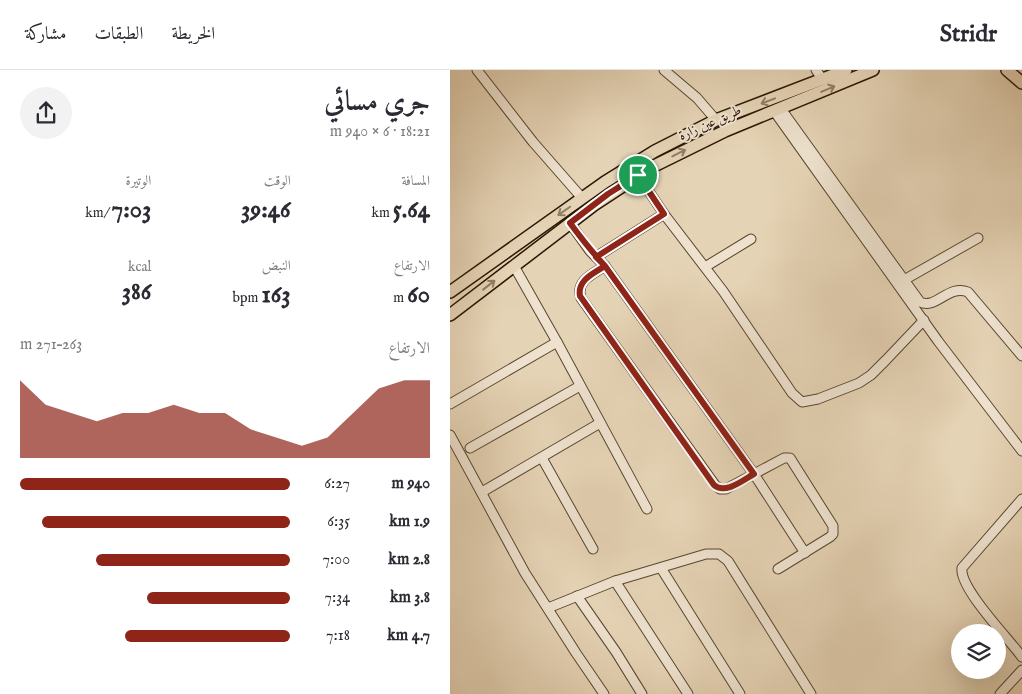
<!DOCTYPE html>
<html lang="ar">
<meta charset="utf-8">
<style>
body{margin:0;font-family:"IM FELL English",Amiri,serif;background:#f2f2f3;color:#2b2b33;direction:rtl;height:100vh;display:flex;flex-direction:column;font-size:19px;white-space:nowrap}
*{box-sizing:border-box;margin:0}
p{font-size:16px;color:#7c7c81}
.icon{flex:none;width:28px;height:28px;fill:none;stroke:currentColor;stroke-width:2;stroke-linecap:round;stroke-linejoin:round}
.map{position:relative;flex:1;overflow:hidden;direction:ltr}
.side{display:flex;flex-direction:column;background:#fff;width:450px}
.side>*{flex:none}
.fabs{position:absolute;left:501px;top:554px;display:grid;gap:10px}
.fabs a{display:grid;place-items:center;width:55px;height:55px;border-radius:50%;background:#fff;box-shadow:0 5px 20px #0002;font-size:25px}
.pin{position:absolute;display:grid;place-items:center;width:42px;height:42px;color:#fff;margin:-21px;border:2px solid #fff;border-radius:50%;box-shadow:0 1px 5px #0007}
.round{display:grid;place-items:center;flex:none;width:52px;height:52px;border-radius:26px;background:#f2f2f3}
.headline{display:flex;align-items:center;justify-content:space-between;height:85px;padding:0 20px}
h1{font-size:28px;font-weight:700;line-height:38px}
.stats{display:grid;grid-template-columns:repeat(3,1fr);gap:8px;height:85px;padding:5px 20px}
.stats div{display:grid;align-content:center}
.stats b{font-size:25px;font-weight:700}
.stats small{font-size:14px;font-weight:400}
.stats p{font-size:14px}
.chart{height:140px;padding:10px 20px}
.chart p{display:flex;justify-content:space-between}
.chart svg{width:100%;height:90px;margin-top:5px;fill:#8f2418;opacity:.7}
ul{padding:0 20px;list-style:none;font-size:16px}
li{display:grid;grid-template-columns:80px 60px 1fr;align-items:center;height:38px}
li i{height:12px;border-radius:6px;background:#8f2418}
header{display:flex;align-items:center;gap:30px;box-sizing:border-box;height:70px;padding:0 25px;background:#fff;border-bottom:1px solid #e1e1e2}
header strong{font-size:24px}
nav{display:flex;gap:28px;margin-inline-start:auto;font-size:18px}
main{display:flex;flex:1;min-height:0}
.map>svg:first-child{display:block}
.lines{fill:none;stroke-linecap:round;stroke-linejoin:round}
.minor-casing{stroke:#594630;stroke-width:11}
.major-casing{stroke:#2a1703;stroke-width:14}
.minor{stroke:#eee2cf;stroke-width:9}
.major{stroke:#e5d3b5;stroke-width:11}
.oneway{stroke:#917e65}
.route-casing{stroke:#fff;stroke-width:10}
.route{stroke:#8f2418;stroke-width:6}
.labels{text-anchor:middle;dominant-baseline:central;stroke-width:4;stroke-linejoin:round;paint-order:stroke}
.street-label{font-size:14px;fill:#2a1703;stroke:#eee2cf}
</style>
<header>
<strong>Stridr</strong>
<nav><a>الخريطة</a><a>الطبقات</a><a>مشاركة</a></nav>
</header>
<main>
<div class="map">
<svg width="572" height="624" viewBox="0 0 572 624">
<rect width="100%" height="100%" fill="#e5d3b5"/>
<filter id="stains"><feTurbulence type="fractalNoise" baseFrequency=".004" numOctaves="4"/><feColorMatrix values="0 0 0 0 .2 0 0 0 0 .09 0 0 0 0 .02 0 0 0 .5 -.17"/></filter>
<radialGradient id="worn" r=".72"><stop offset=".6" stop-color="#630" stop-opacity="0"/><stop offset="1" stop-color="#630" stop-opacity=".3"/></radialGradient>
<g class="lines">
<g class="minor-casing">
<g id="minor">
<polyline points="27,0 83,72 132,128"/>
<polyline points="214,0 247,28 266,50"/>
<polyline points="366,0 373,10"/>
<path d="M 331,39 L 470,232 C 486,240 498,214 518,222 L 572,286"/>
<polyline points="324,41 488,271 572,381"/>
<polyline points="188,105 214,144 273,221 342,323 352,332 368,329 409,313 421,305 436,290 474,250"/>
<polyline points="120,153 140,181 155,196 304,404 355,483"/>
<polyline points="146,187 214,144"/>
<polyline points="64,196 107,272 197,439"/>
<path d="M 155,196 C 143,204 125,211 131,228 L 265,415 L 270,419 L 276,419 L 334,388 L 340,388 L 383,456 L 383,464 L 380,467 L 328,499"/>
<polyline points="255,197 301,169"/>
<polyline points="454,210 528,168"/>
<polyline points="0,334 107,272"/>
<polyline points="0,365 75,503 126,583 154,624"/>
<polyline points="20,378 130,316"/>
<polyline points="92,388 143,479"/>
<polyline points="32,422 150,353"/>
<path d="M 572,429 L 512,498 C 509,518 559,569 572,587"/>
<polyline points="211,498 290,624"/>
<polyline points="165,511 238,624"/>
<polyline points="127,526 166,582 192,624"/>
<polyline points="98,538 165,511 256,484 269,484 278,491 361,624"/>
<polyline points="550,624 572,600"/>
</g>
</g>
<g class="major-casing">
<g id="major">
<polyline points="557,0 572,13"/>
<polyline points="0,222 155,112 205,81 266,50 396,0"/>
<polyline points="0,245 144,135 202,97 275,61 423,0"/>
</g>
</g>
<use href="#minor" class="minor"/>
<use href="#major" class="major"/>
</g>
<defs><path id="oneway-shaft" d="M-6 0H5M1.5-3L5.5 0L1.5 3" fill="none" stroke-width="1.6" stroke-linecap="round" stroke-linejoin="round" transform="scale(1.25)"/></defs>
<g class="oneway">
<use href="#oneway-shaft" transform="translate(378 19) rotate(-23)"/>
<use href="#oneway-shaft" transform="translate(318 31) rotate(159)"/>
<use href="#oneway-shaft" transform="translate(229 83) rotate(-27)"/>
<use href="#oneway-shaft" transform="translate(114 141) rotate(145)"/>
<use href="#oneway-shaft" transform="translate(39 215) rotate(-38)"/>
</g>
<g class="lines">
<g class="route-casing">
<path id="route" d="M 188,105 L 158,124 L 120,153 C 131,168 142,182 155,196 L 304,404 C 293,410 275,425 264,415 L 130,226 C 127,210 144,203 155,196 L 146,187 L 214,144 L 188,105"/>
</g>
<use href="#route" class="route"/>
</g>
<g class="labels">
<g class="street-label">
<text transform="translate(260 53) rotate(-24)">طريق عين زارة</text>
</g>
</g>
<rect width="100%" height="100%" filter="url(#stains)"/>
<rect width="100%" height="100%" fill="url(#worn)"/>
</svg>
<div class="fabs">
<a><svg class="icon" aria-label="layers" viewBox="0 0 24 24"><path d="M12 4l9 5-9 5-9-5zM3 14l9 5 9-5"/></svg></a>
</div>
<div class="pin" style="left:188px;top:105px;background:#1e9e55"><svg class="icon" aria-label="arrive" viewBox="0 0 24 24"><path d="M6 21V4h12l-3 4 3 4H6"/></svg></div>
</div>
<section class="side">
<div class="headline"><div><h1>جري مسائي</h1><p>18:21 · 6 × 940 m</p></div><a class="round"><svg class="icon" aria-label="share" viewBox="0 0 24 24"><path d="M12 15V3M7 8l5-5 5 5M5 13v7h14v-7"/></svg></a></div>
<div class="stats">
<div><p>المسافة</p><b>5.64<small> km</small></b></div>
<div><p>الوقت</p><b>39:46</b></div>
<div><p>الوتيرة</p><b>7:03<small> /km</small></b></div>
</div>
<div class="stats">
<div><p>الارتفاع</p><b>60<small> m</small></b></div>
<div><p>النبض</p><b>163<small> bpm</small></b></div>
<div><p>kcal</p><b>386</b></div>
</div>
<div class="chart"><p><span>الارتفاع</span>263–271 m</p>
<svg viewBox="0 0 160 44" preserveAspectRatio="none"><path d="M0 44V6L10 18L20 22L30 26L40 22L50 22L60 18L70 22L80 22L90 30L100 34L110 38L120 34L130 22L140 10L150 6L160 6V44z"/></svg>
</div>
<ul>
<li><b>940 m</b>6:27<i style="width:100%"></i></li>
<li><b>1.9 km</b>6:35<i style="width:92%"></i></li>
<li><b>2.8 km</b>7:00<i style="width:72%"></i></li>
<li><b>3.8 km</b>7:34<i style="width:53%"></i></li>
<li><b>4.7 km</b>7:18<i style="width:61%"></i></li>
</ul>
</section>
</main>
